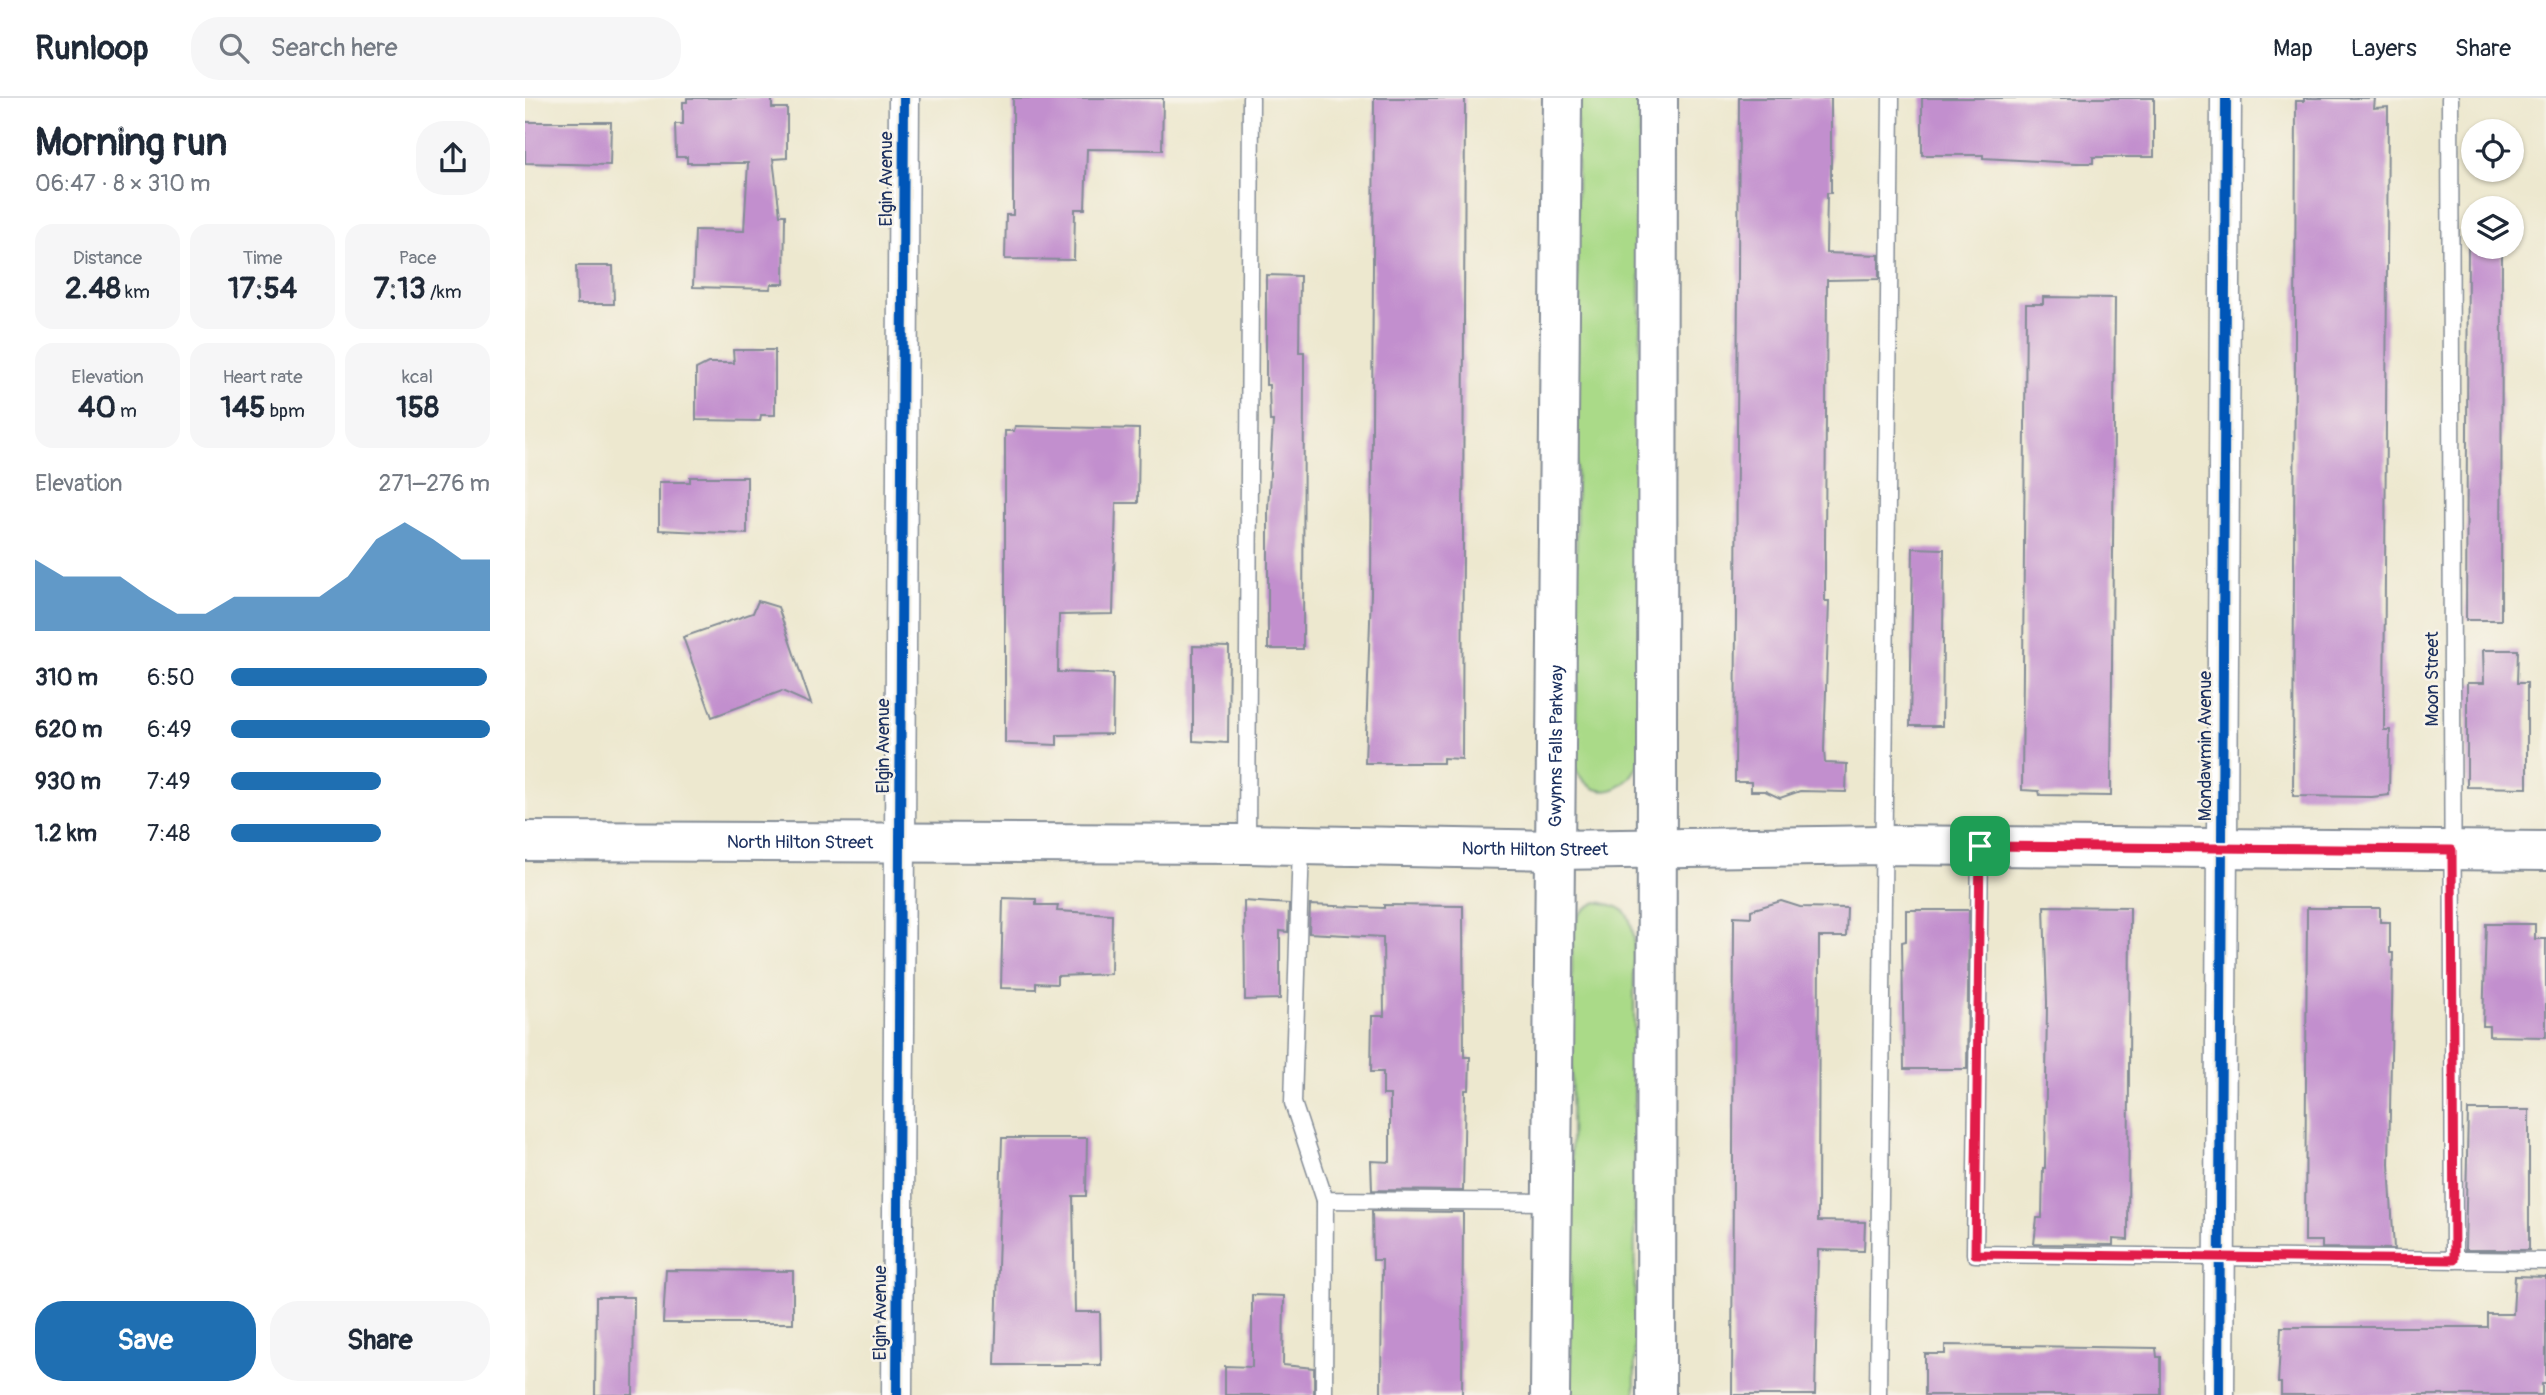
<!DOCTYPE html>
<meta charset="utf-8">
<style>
body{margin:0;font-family:Pangolin,sans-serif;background:#f6f6f7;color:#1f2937;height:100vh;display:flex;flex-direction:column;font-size:26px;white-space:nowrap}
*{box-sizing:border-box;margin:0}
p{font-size:23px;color:#747a83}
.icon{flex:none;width:38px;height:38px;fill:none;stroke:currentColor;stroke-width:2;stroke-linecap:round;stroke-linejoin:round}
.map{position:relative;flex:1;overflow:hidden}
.side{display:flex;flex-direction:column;background:#fff;width:525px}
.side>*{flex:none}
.buttons{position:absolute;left:1936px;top:21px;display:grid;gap:14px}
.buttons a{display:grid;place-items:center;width:63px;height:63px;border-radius:50%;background:#fff;box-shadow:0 2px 5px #0004;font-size:35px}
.pin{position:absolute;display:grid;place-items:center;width:60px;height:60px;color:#fff;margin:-30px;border-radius:14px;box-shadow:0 4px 10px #0006}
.round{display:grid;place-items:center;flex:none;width:74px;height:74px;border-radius:28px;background:#f6f6f7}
.headline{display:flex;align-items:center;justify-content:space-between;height:119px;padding:0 35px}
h1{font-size:38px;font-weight:700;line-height:52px}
.metrics{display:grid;grid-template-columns:repeat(3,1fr);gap:10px;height:119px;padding:7px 35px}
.metrics div{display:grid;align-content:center;border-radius:18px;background:#f6f6f7;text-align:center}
.metrics b{font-size:30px;font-weight:700}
.metrics small{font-size:19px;font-weight:400}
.metrics p{font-size:19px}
.chart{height:196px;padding:14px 35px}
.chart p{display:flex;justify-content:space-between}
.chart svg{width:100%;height:126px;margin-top:7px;fill:#1f6fb2;opacity:.7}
.primary-button{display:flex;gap:14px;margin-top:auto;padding:14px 35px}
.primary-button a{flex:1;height:80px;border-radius:28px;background:#1f6fb2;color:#fff;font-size:28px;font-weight:700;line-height:80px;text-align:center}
.primary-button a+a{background:#f6f6f7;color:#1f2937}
ul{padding:0 35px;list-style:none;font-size:23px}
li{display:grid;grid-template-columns:112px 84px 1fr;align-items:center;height:52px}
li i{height:18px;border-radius:9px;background:#1f6fb2}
header{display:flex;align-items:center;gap:42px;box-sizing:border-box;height:98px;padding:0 35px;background:#fff;border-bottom:2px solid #e0e1e3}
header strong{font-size:33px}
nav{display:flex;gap:38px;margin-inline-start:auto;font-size:24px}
.search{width:490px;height:63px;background:#f6f6f7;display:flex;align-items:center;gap:18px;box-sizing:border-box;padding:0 24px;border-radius:28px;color:#747a83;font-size:26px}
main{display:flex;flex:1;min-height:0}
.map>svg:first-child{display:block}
.green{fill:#aada88;stroke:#628473;stroke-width:2}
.building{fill:#c28fce}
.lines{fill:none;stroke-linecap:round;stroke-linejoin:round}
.lane-casing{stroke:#848c96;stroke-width:19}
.street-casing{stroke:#848c96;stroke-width:33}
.secondary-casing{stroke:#848c96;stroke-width:42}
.primary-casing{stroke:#848c96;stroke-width:42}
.lane{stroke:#fff;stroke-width:16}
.street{stroke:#fff;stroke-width:30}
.secondary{stroke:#fff;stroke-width:38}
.primary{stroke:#fff;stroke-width:38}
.cycleway-casing{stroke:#f7f3e8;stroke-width:15}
.cycleway{stroke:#0057b8;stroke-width:10}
.route-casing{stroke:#fff;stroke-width:14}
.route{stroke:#e11d48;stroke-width:9}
.labels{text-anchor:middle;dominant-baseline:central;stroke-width:5;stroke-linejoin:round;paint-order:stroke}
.street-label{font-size:18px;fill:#1b2f5e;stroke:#f7f3e8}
</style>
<header>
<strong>Runloop</strong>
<div class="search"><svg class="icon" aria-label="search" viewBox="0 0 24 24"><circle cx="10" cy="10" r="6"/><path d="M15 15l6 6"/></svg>Search here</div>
<nav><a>Map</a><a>Layers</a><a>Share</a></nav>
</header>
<main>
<section class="side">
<div class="headline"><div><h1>Morning run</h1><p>06:47 · 8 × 310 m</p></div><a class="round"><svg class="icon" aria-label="share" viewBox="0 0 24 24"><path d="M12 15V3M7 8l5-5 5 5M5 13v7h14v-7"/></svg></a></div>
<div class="metrics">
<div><p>Distance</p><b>2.48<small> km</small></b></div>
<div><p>Time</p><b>17:54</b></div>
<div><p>Pace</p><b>7:13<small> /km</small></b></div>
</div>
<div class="metrics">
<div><p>Elevation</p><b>40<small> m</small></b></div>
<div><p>Heart rate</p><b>145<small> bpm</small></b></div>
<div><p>kcal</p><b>158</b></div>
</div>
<div class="chart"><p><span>Elevation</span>271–276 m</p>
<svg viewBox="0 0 160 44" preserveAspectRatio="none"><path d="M0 44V19L10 25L20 25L30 25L40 32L50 38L60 38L70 32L80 32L90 32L100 32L110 25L120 12L130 6L140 12L150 19L160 19V44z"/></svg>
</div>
<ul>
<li><b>310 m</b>6:50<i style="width:99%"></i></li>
<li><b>620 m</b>6:49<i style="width:100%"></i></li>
<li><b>930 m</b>7:49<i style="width:58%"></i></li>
<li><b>1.2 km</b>7:48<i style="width:58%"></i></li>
</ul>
<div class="primary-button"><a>Save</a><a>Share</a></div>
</section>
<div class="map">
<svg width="2021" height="1297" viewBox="0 0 2021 1297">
<rect width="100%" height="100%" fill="#f7f3e8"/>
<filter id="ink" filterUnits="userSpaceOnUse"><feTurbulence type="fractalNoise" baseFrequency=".0143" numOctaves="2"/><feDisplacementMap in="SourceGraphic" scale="14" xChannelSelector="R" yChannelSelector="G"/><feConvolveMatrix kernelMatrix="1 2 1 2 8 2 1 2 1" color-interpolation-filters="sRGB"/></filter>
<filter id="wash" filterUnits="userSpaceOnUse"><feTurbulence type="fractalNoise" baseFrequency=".00686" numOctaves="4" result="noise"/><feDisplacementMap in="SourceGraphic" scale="28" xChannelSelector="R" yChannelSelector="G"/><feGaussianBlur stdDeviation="1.57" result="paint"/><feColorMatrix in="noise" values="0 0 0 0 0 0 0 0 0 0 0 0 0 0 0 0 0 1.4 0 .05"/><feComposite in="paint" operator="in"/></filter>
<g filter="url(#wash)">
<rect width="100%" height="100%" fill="#ede8cf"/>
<g class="green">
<path d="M 1052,0 L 1115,0 L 1116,659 C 1105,693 1071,708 1051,672 Z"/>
<path d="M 1072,804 C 1099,808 1105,812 1109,840 L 1110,1297 L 1045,1297 L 1047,838 C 1051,819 1054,812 1072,804 Z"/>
</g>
<g id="blocks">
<g class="building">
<polygon points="162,0 247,0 247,10 262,10 262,60 248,61 255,117 260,117 259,186 246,186 245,191 168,189 170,132 219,133 223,65 162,65 162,59 151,59 150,26 158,26 158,4 162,4"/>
<polygon points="488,0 638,0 637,52 562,51 560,111 550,111 549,162 480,161 481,117 488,117"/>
<polygon points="849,0 940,0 937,661 918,660 918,665 840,665 846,495"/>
<polygon points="1214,0 1306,0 1306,95 1302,95 1301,155 1354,157 1354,181 1302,182 1300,444 1300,503 1304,503 1299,652 1300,665 1322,666 1321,694 1275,693 1255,700 1240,693 1226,693 1226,684 1210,684"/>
<polygon points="1397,0 1629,0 1629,59 1568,59 1568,65 1552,65 1458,60 1458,57 1397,57"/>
<polygon points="1779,0 1850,0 1849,10 1863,9 1859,632 1865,632 1864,697 1847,699 1768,698 1771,3 1779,3"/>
<polygon points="0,24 86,24 85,67 0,65"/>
<polygon points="1943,149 1977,149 1976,522 1941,522"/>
<polygon points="51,168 88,168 89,206 52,206"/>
<polygon points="741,177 775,178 774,254 779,254 779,273 778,551 743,551 743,410 748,323 745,323 744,287 741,287"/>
<polygon points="1518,199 1590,200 1586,698 1515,697 1514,693 1497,692 1501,206 1518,206"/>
<polygon points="208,252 250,252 250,317 236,317 235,323 171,322 171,271 183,265 209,265"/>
<polygon points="490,328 614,331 613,405 591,405 588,516 534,517 533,574 588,576 587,636 532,637 532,647 480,645 480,333 489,333"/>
<polygon points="165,379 222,379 222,436 134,432 134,384 165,384"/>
<polygon points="1388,450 1419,451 1417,628 1385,628"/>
<polygon points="233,503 253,509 286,606 257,593 187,619 158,539 228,515"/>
<polygon points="668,548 704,549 703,645 668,643"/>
<polygon points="1958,552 1993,552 1992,585 2002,585 2002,690 1942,689 1942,585 1959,585"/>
<polygon points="478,800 511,801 511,807 533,807 532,813 587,816 586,876 532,878 532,886 511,885 511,891 476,890"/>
<polygon points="719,803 764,806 763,834 755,833 755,901 720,902"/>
<polygon points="1256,803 1275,809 1322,810 1321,839 1294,839 1293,1123 1340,1124 1339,1153 1293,1152 1290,1297 1207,1297 1209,818 1226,819 1226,812"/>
<polygon points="785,807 859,810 859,807 938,808 939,959 945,959 944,992 940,992 938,1093 847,1092 846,1063 865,1064 865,997 858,997 858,974 846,974 847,918 859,918 858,839 784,835"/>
<polygon points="1519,808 1605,809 1603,1142 1588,1141 1588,1147 1509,1146 1512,1120 1517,1120 1518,1070 1520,1070 1522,904"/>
<polygon points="1782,810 1855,810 1855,824 1865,824 1865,855 1868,855 1864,1066 1869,1151 1797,1150 1797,1143 1780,1143"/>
<polygon points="1381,812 1444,812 1442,971 1379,971 1377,844 1381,843"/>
<polygon points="1961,826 2010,826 2010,841 2021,841 2021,939 1964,938 1964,928 1958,928"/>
<polygon points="1943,1012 2004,1012 2004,1152 1940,1152"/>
<polygon points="477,1040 562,1040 561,1098 548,1098 550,1214 575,1214 576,1267 470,1267"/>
<polygon points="847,1113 938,1114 937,1297 856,1297 857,1162 848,1162"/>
<polygon points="141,1172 268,1173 268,1225 138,1225"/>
<polygon points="1990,1178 2021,1179 2021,1286 2017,1286 2017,1297 1756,1297 1756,1285 1753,1285 1756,1229 1962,1229 1962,1216 1988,1216"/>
<polygon points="727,1197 759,1198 758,1267 789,1270 789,1297 700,1297 700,1268 727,1269"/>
<polygon points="71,1199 109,1199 108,1297 70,1297"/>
<polygon points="1420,1247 1631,1250 1632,1259 1636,1259 1636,1297 1400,1297 1400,1256 1420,1256"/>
</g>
</g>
</g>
<g filter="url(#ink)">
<use href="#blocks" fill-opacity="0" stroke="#848c96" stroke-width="2"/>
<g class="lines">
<g class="lane-casing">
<g id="lane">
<polyline points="1925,0 1929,1162"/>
<polyline points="722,746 726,0"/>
<polyline points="776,747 768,1005 800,1102 1027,1104"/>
<polyline points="1455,748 1450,1156 2021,1163"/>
<polyline points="799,1297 800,1102"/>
<polyline points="1353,1297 1366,0"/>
</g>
</g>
<g class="street-casing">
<g id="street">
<polyline points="372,1297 379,0"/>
<polyline points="1694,1297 1701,0"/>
</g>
</g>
<g class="secondary-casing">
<g id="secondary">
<path id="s1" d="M 1025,1297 L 1037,0"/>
<polyline points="1131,1297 1133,0"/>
</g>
</g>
<g class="primary-casing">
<g id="primary">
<path id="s2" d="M 0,743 L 722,746 L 1030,752 L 1358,747 L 2021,753"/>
</g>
</g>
<use href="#lane" class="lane"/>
<use href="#street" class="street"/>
<use href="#secondary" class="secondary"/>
<use href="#primary" class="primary"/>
<g class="cycleway-casing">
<g id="cycleway">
<polyline points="372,1297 379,0"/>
<polyline points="1694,1297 1701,0"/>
</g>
</g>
<use href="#cycleway" class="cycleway"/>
</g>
</g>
<g class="lines" filter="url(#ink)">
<g class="route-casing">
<polygon id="route" points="1455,748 1927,752 1929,1162 1450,1156"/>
</g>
<use href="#route" class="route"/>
</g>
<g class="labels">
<g class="street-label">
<text transform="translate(361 81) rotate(-90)">Elgin Avenue</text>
<text transform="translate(1907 581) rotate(-90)">Moon Street</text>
<text transform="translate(358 648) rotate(-90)">Elgin Avenue</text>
<text stroke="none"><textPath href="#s1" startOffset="649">Gwynns Falls Parkway</textPath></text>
<text transform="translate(1680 648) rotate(-90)">Mondawmin Avenue</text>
<text stroke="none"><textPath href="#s2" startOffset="275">North Hilton Street</textPath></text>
<text stroke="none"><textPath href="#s2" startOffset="1010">North Hilton Street</textPath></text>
<text transform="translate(355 1215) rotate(-90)">Elgin Avenue</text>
</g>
</g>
</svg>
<div class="buttons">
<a><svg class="icon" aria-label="locate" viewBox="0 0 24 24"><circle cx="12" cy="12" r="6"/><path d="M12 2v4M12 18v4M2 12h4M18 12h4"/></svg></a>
<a><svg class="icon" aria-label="layers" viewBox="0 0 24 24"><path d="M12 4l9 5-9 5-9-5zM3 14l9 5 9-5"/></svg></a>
</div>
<div class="pin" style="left:1455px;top:748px;background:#1e9e55"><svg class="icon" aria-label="arrive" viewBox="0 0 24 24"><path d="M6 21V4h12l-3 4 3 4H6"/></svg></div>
</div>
</main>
